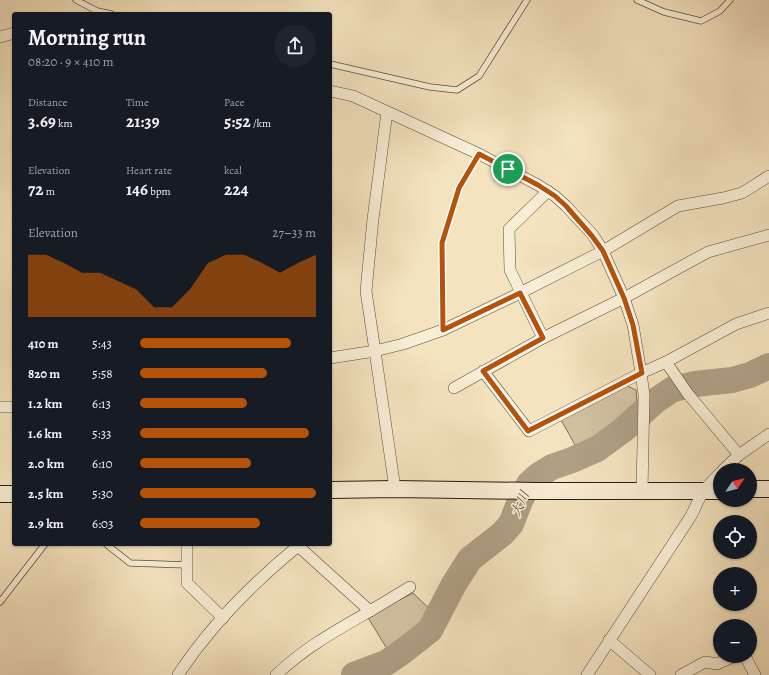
<!DOCTYPE html>
<meta charset="utf-8">
<style>
body{margin:0;font-family:Alegreya,"Noto Serif JP",serif;background:#20242c;color:#f1f3f6;height:100vh;display:flex;flex-direction:column;font-size:15px;white-space:nowrap}
*{box-sizing:border-box;margin:0}
p{font-size:13px;color:#9ea1a6}
.icon{flex:none;width:22px;height:22px;fill:none;stroke:currentColor;stroke-width:2;stroke-linecap:round;stroke-linejoin:round}
.map{position:relative;flex:1;overflow:hidden}
.side{position:absolute;left:12px;top:12px;width:320px;height:534px;display:flex;flex-direction:column;background:#171b24;border-radius:4px;box-shadow:0 1px 3px #0004}
.side>*{flex:none}
.needle{width:26px;rotate:55deg}
.buttons{position:absolute;left:713px;top:463px;display:grid;gap:8px}
.buttons a{display:grid;place-items:center;width:44px;height:44px;border-radius:50%;background:#171b24;box-shadow:0 1px 3px #0004;font-size:20px}
.pin{position:absolute;display:grid;place-items:center;width:34px;height:34px;color:#fff;margin:-17px;border:2px solid #fff;border-radius:50%;box-shadow:0 1px 4px #0007}
.round{display:grid;place-items:center;flex:none;width:42px;height:42px;border-radius:21px;background:#20242c}
.overview{display:flex;align-items:center;justify-content:space-between;height:68px;padding:0 16px}
h1{font-size:22px;font-weight:700;line-height:30px}
.metrics{display:grid;grid-template-columns:repeat(3,1fr);gap:6px;height:68px;padding:4px 16px}
.metrics div{display:grid;align-content:center}
.metrics b{font-size:17px;font-weight:700}
.metrics small{font-size:11px;font-weight:400}
.metrics p{font-size:11px}
.chart{height:112px;padding:8px 16px}
.chart p{display:flex;justify-content:space-between}
.chart svg{width:100%;height:72px;margin-top:4px;fill:#b45309;opacity:.7}
ul{padding:0 16px;list-style:none;font-size:13px}
li{display:grid;grid-template-columns:64px 48px 1fr;align-items:center;height:30px}
li i{height:10px;border-radius:5px;background:#b45309}
.map>svg:first-child{display:block}
.green{fill:#d1c1a1;stroke:#7d6e59}
.lines{fill:none;stroke-linecap:round;stroke-linejoin:round}
.river{stroke:#af9f84;stroke-width:26}
.lane-casing{stroke:#5c4c3c;stroke-width:7}
.street-casing{stroke:#5c4c3c;stroke-width:12}
.secondary-casing{stroke:#291a11;stroke-width:18}
.lane{stroke:#f8edd5;stroke-width:5.5}
.street{stroke:#f8edd5;stroke-width:11}
.secondary{stroke:#f8edd5;stroke-width:16}
.route-casing{stroke:#fff;stroke-width:8}
.route{stroke:#b45309;stroke-width:5}
.labels{text-anchor:middle;dominant-baseline:central;stroke-width:3;stroke-linejoin:round;paint-order:stroke}
.water-label{font-size:13px;font-style:italic;fill:#5f4f3f;stroke:#f8edd5}
</style>
<div class="map">
<svg width="769" height="675" viewBox="0 0 769 675">
<rect width="100%" height="100%" fill="#f4e3bf"/>
<filter id="stains"><feTurbulence type="fractalNoise" baseFrequency=".005" numOctaves="4"/><feColorMatrix values="0 0 0 0 .2 0 0 0 0 .09 0 0 0 0 .02 0 0 0 .5 -.17"/></filter>
<radialGradient id="worn" r=".72"><stop offset=".6" stop-color="#630" stop-opacity="0"/><stop offset="1" stop-color="#630" stop-opacity=".3"/></radialGradient>
<g class="green">
<polygon points="625,385 636,390 638,413 596,447 580,454 560,418"/>
<polygon points="413,593 434,613 426,624 389,652 367,616"/>
</g>
<g class="lines">
<polyline class="river" points="354,675 386,663 402,652 430,630 454,584 470,559 502,534 511,524 520,501 529,484 539,475 552,467 572,460 597,449 623,430 655,401 673,389 695,384 732,380 750,375 769,366"/>
<g class="lane-casing">
<g id="lane">
<polyline points="76,0 97,11 111,14"/>
<polyline points="637,0 664,12 701,21 720,11 730,0"/>
<polyline points="330,64 430,87 457,90 479,76 527,0"/>
<polyline points="443,330 442,243 459,188 479,154"/>
<polyline points="106,544 130,563 187,565"/>
<polyline points="0,602 45,544"/>
</g>
</g>
<g class="street-casing">
<g id="street">
<polyline points="0,37 14,33"/>
<polyline points="330,91 353,96 479,154 538,185 555,196 566,206 593,235 603,251 624,298 633,325 641,373 644,395 642,491"/>
<polyline points="543,338 510,270 509,229 548,191"/>
<polyline points="330,358 375,351 366,291 373,219 387,112"/>
<polyline points="666,362 688,394 739,455"/>
<polyline points="483,371 529,431 641,373 666,362 736,324 769,313"/>
<polyline points="454,388 543,338 624,298 708,252 769,235"/>
<polyline points="0,407 14,407"/>
<polyline points="723,470 739,455 769,434"/>
<polyline points="395,489 375,351 403,344 443,330 512,297 603,251 678,206 723,198 742,193 769,176"/>
<polyline points="187,544 187,583 223,618"/>
<polyline points="370,611 410,587"/>
<polyline points="609,640 650,675"/>
<polyline points="745,656 755,675"/>
<path d="M 178,675 C 210,626 253,583 298,546 L 370,611 C 337,630 304,648 276,675"/>
<polyline points="587,675 691,516 703,491 720,473"/>
<polyline points="681,675 705,662 717,664 735,656"/>
</g>
</g>
<g class="secondary-casing">
<g id="secondary">
<polyline points="750,489 769,489"/>
<polyline points="330,490 395,489 536,491 720,491"/>
<polyline points="0,494 14,494"/>
</g>
</g>
<use href="#lane" class="lane"/>
<use href="#street" class="street"/>
<use href="#secondary" class="secondary"/>
</g>
<g class="lines">
<g class="route-casing">
<polygon id="route" points="479,154 538,185 555,196 566,206 592,236 603,251 624,298 633,325 642,373 528,431 483,371 543,338 520,293 443,330 442,243 459,188"/>
</g>
<use href="#route" class="route"/>
</g>
<g class="labels">
<g class="water-label">
<text transform="translate(520 504) rotate(-66)">大川</text>
</g>
</g>
<rect width="100%" height="100%" filter="url(#stains)"/>
<rect width="100%" height="100%" fill="url(#worn)"/>
</svg>
<div class="buttons">
<a><svg class="needle" viewBox="-14 -14 28 28"><path d="M0-13l5 13h-10z" fill="#e53935"/><path d="M0 13l5-13h-10z" fill="#9ea1a6"/></svg></a>
<a><svg class="icon" aria-label="locate" viewBox="0 0 24 24"><circle cx="12" cy="12" r="6"/><path d="M12 2v4M12 18v4M2 12h4M18 12h4"/></svg></a>
<a>+</a>
<a>−</a>
</div>
<div class="pin" style="left:508px;top:169px;background:#1e9e55"><svg class="icon" aria-label="arrive" viewBox="0 0 24 24"><path d="M6 21V4h12l-3 4 3 4H6"/></svg></div>
<section class="side">
<div class="overview"><div><h1>Morning run</h1><p>08:20 · 9 × 410 m</p></div><a class="round"><svg class="icon" aria-label="share" viewBox="0 0 24 24"><path d="M12 15V3M7 8l5-5 5 5M5 13v7h14v-7"/></svg></a></div>
<div class="metrics">
<div><p>Distance</p><b>3.69<small> km</small></b></div>
<div><p>Time</p><b>21:39</b></div>
<div><p>Pace</p><b>5:52<small> /km</small></b></div>
</div>
<div class="metrics">
<div><p>Elevation</p><b>72<small> m</small></b></div>
<div><p>Heart rate</p><b>146<small> bpm</small></b></div>
<div><p>kcal</p><b>224</b></div>
</div>
<div class="chart"><p><span>Elevation</span>27–33 m</p>
<svg viewBox="0 0 160 44" preserveAspectRatio="none"><path d="M0 44V6L10 6L20 11L30 17L40 17L50 22L60 27L70 38L80 38L90 27L100 11L110 6L120 6L130 11L140 17L150 11L160 6V44z"/></svg>
</div>
<ul>
<li><b>410 m</b>5:43<i style="width:86%"></i></li>
<li><b>820 m</b>5:58<i style="width:72%"></i></li>
<li><b>1.2 km</b>6:13<i style="width:61%"></i></li>
<li><b>1.6 km</b>5:33<i style="width:96%"></i></li>
<li><b>2.0 km</b>6:10<i style="width:63%"></i></li>
<li><b>2.5 km</b>5:30<i style="width:100%"></i></li>
<li><b>2.9 km</b>6:03<i style="width:68%"></i></li>
</ul>
</section>
</div>
